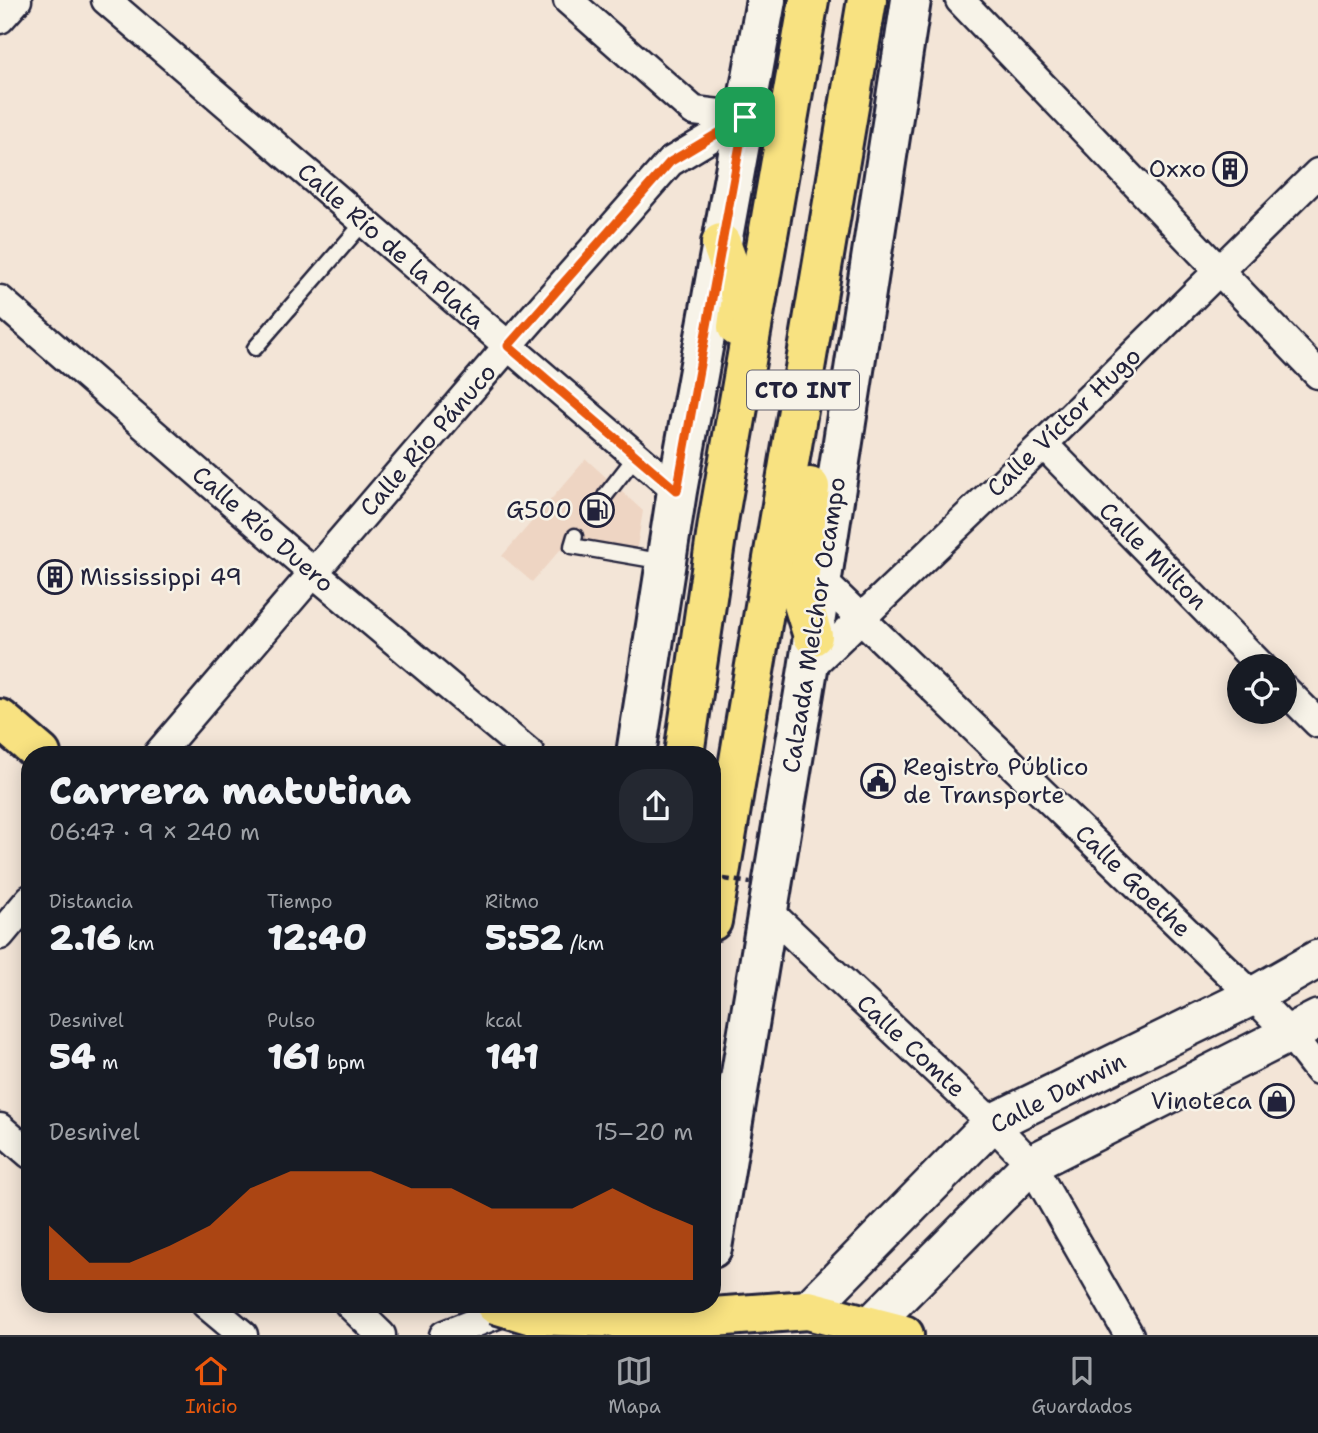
<!DOCTYPE html>
<html lang="es">
<meta charset="utf-8">
<style>
body{margin:0;font-family:"Shantell Sans",sans-serif;background:#242831;color:#f1f3f6;height:100vh;display:flex;flex-direction:column;font-size:26px;white-space:nowrap}
*{box-sizing:border-box;margin:0}
p{font-size:23px;color:#9ea1a6}
.icon{flex:none;width:38px;height:38px;fill:none;stroke:currentColor;stroke-width:2;stroke-linecap:round;stroke-linejoin:round}
.map{position:relative;flex:1;overflow:hidden}
.panel{position:absolute;left:21px;top:746px;width:700px;height:567px;display:flex;flex-direction:column;background:#171b24;border-radius:28px;box-shadow:0 4px 18px #0003}
.panel>*{flex:none}
.tools{position:absolute;left:1227px;top:654px;display:grid;gap:14px}
.tools a{display:grid;place-items:center;width:70px;height:70px;border-radius:50%;background:#171b24;box-shadow:0 4px 18px #0003;font-size:35px}
.pin{position:absolute;display:grid;place-items:center;width:60px;height:60px;color:#fff;margin:-30px;border-radius:14px;box-shadow:0 4px 10px #0006}
.round{display:grid;place-items:center;flex:none;width:74px;height:74px;border-radius:28px;background:#242831}
.headline{display:flex;align-items:center;justify-content:space-between;height:119px;padding:0 28px}
h1{font-size:38px;font-weight:800;line-height:52px}
.figures{display:grid;grid-template-columns:repeat(3,1fr);gap:10px;height:119px;padding:7px 28px}
.figures div{display:grid;align-content:center}
.figures b{font-size:35px;font-weight:800}
.figures small{font-size:19px;font-weight:400}
.figures p{font-size:19px}
.chart{height:196px;padding:14px 28px}
.chart p{display:flex;justify-content:space-between}
.chart svg{width:100%;height:126px;margin-top:7px;fill:#ea580c;opacity:.7}
.tabs{display:flex;justify-content:space-around;align-items:center;height:98px;border-top:2px solid #363941;background:#171b24;font-size:19px;color:#9ea1a6}
.tabs a{display:grid;justify-items:center;gap:4px}
.tabs .active{color:#ea580c}
.map>svg:first-child{display:block}
.built{fill:#eed5c3}
.lines{fill:none;stroke-linecap:round;stroke-linejoin:round}
.service-casing{stroke:#22223b;stroke-width:19}
.minor-casing{stroke:#22223b;stroke-width:33}
.tertiary-casing{stroke:#22223b;stroke-width:42}
.secondary-casing{stroke:#22223b;stroke-width:44}
.primary-casing{stroke:#22223b;stroke-width:44}
.motorway-casing{stroke:#22223b;stroke-width:44}
.service{stroke:#f7f3e8;stroke-width:14}
.minor{stroke:#f7f3e8;stroke-width:28}
.tertiary{stroke:#f7f3e8;stroke-width:37}
.secondary{stroke:#f7f3e8;stroke-width:38}
.primary{stroke:#f8e281;stroke-width:38}
.motorway{stroke:#f8e281;stroke-width:38}
.primary-bridge-casing{stroke:#22223b;stroke-width:44;stroke-linecap:butt}
.path-bridge{stroke:#22223b;stroke-width:4.5;stroke-dasharray:7 5;stroke-linecap:butt}
.primary-bridge{stroke:#f8e281;stroke-width:38}
.route-casing{stroke:#fff;stroke-width:14}
.route{stroke:#ea580c;stroke-width:9}
.labels{text-anchor:middle;dominant-baseline:central;stroke-width:5;stroke-linejoin:round;paint-order:stroke}
.shield{fill:#f7f3e8;stroke:#62616f;stroke-width:2}
.shield-label{font-size:23px;font-weight:bold;fill:#22223b}
.poi-label{font-size:24px;fill:#22223b;stroke:#f7f3e8;text-anchor:end}
.street-label{font-size:24px;fill:#22223b;stroke:#f7f3e8}
</style>
<div class="map">
<svg width="1318" height="1335" viewBox="0 0 1318 1335">
<rect width="100%" height="100%" fill="#f3e5d7"/>
<filter id="ink" filterUnits="userSpaceOnUse"><feTurbulence type="fractalNoise" baseFrequency=".0143" numOctaves="2"/><feDisplacementMap in="SourceGraphic" scale="14" xChannelSelector="R" yChannelSelector="G"/><feConvolveMatrix kernelMatrix="1 2 1 2 8 2 1 2 1" color-interpolation-filters="sRGB"/></filter>
<g filter="url(#ink)">
<polygon class="built" points="586,459 643,511 635,559 560,550 532,582 502,556"/>
<g class="lines">
<g class="service-casing">
<g id="service">
<polyline points="255,348 364,222"/>
<polyline points="605,496 636,456"/>
<polyline points="575,536 572,546 665,562"/>
</g>
</g>
<g class="minor-casing">
<g id="minor">
<polyline points="106,0 677,491"/>
<polyline points="568,0 694,111 745,117"/>
<polyline points="960,0 1318,374"/>
<polyline points="0,19 17,0"/>
<polyline points="0,300 314,573 530,754"/>
<polyline points="1043,444 1262,667"/>
<polyline points="822,581 1253,996 1290,1034 1318,1070"/>
<polyline points="808,669 1043,444 1318,173"/>
<polyline points="1284,689 1318,723"/>
<polyline points="158,754 508,346 670,162 745,117"/>
<polyline points="767,910 992,1123 1031,1164 1129,1335"/>
<polyline points="0,935 30,899"/>
<polyline points="0,1128 30,1154"/>
<polyline points="206,1304 243,1335"/>
<polyline points="349,1304 381,1335"/>
<polyline points="444,1335 520,1305"/>
</g>
</g>
<g class="tertiary-casing">
<g id="tertiary">
<polyline points="808,1310 992,1123 1253,996 1318,959"/>
<polyline points="861,1335 1031,1164 1318,1019"/>
</g>
</g>
<g class="secondary-casing">
<g id="secondary">
<polyline points="636,754 677,491 766,0"/>
<polyline points="712,1248 808,669 911,0"/>
</g>
</g>
<g class="primary-casing">
<g id="primary">
<polyline points="0,719 41,754"/>
<polyline points="672,1320 808,1310 904,1335"/>
</g>
</g>
<g class="motorway-casing">
<g id="motorway">
<polyline points="721,243 741,298 737,327"/>
<polyline points="810,487 798,588 813,636"/>
<polyline points="684,754 719,516 809,0"/>
<polyline points="712,921 867,0"/>
</g>
</g>
<use href="#service" class="service"/>
<use href="#minor" class="minor"/>
<use href="#tertiary" class="tertiary"/>
<use href="#secondary" class="secondary"/>
<use href="#primary" class="primary"/>
<use href="#motorway" class="motorway"/>
<g class="primary-bridge-casing">
<polyline id="primary-bridge" points="495,1304 532,1315 672,1320"/>
</g>
<polyline class="path-bridge" points="712,877 750,883"/>
<use href="#primary-bridge" class="primary-bridge"/>
</g>
</g>
<g class="lines" filter="url(#ink)">
<g class="route-casing">
<polygon id="route" points="745,117 677,491 508,346 670,162"/>
</g>
<use href="#route" class="route"/>
</g>
<defs>
<g id="building-ring" transform="scale(1.75)"><circle r="9.5" fill="#f7f3e8" stroke="#22223b" stroke-width="1.5"/><path d="M-4-6H4V6H1V3H-1V6H-4ZM-2.5-4.3h1.7v1.8h-1.7ZM.8-4.3h1.7v1.8H.8ZM-2.5-1h1.7V.8h-1.7ZM.8-1h1.7V.8H.8Z" fill="#22223b"/></g>
<g id="fuel-ring" transform="scale(1.75)"><circle r="9.5" fill="#f7f3e8" stroke="#22223b" stroke-width="1.5"/><path d="M-5.5-6h7V0h2V4h1.3V-2.5L3-4.5l.8-.8L6-3V5H2.5V1h-1V6h-7ZM-4.2-4.7v3.2H.2V-4.7Z" fill="#22223b"/></g>
<g id="civic-ring" transform="scale(1.75)"><circle r="9.5" fill="#f7f3e8" stroke="#22223b" stroke-width="1.5"/><path d="M-.6-6.5H3V-4.5H.6V-3L4-1V1h2V6H-6V1h2V-1L-.6-3ZM-1.2 2.5V6h2.4V2.5Z" fill="#22223b"/></g>
<g id="shop-ring" transform="scale(1.75)"><circle r="9.5" fill="#f7f3e8" stroke="#22223b" stroke-width="1.5"/><path d="M-5-2.5h2.3a2.7 3.5 0 0 1 5.4 0H5L5.5 6h-11ZM-1.5-2.5h3a1.5 2.3 0 0 0-3 0Z" fill="#22223b"/></g>
</defs>
<g fill-rule="evenodd">
<use href="#building-ring" x="1230" y="169"/>
<use href="#fuel-ring" x="597" y="510"/>
<use href="#building-ring" x="55" y="577"/>
<use href="#civic-ring" x="878" y="781"/>
<use href="#shop-ring" x="1277" y="1101"/>
</g>
<g class="labels">
<rect class="shield" x="747" y="370.5" width="112" height="39" rx="5"/>
<g class="shield-label">
<text x="803" y="390">CTO INT</text>
</g>
<g class="poi-label">
<text x="1206" y="169">Oxxo</text>
<text x="572" y="510">G500</text>
<text x="80" y="577" text-anchor="start">Mississippi 49</text>
<text x="903" y="767" text-anchor="start">Registro Público<tspan x="903" dy="28">de Transporte</tspan></text>
<text x="1252" y="1101">Vinoteca</text>
</g>
<g class="street-label">
<text transform="translate(391 246) rotate(41)">Calle Río de la Plata</text>
<text transform="translate(1064 422) rotate(-44)">Calle Víctor Hugo</text>
<text transform="translate(428 440) rotate(-49)">Calle Río Pánuco</text>
<text transform="translate(263 529) rotate(41)">Calle Río Duero</text>
<text transform="translate(1153 556) rotate(45)">Calle Milton</text>
<text transform="translate(814 625) rotate(-81)">Calzada Melchor Ocampo</text>
<text transform="translate(1133 881) rotate(44)">Calle Goethe</text>
<text transform="translate(911 1046) rotate(43)">Calle Comte</text>
<text transform="translate(1058 1093) rotate(-27)">Calle Darwin</text>
</g>
</g>
</svg>
<div class="tools">
<a><svg class="icon" aria-label="locate" viewBox="0 0 24 24"><circle cx="12" cy="12" r="6"/><path d="M12 2v4M12 18v4M2 12h4M18 12h4"/></svg></a>
</div>
<div class="pin" style="left:745px;top:117px;background:#1e9e55"><svg class="icon" aria-label="arrive" viewBox="0 0 24 24"><path d="M6 21V4h12l-3 4 3 4H6"/></svg></div>
<section class="panel">
<div class="headline"><div><h1>Carrera matutina</h1><p>06:47 · 9 × 240 m</p></div><a class="round"><svg class="icon" aria-label="share" viewBox="0 0 24 24"><path d="M12 15V3M7 8l5-5 5 5M5 13v7h14v-7"/></svg></a></div>
<div class="figures">
<div><p>Distancia</p><b>2.16<small> km</small></b></div>
<div><p>Tiempo</p><b>12:40</b></div>
<div><p>Ritmo</p><b>5:52<small> /km</small></b></div>
</div>
<div class="figures">
<div><p>Desnivel</p><b>54<small> m</small></b></div>
<div><p>Pulso</p><b>161<small> bpm</small></b></div>
<div><p>kcal</p><b>141</b></div>
</div>
<div class="chart"><p><span>Desnivel</span>15–20 m</p>
<svg viewBox="0 0 160 44" preserveAspectRatio="none"><path d="M0 44V25L10 38L20 38L30 32L40 25L50 12L60 6L70 6L80 6L90 12L100 12L110 19L120 19L130 19L140 12L150 19L160 25V44z"/></svg>
</div>
</section>
</div>
<nav class="tabs">
<a class="active"><svg class="icon" aria-label="home" viewBox="0 0 24 24"><path d="M3 11l9-7 9 7M6 9v11h12V9"/></svg>Inicio</a>
<a><svg class="icon" aria-label="map" viewBox="0 0 24 24"><path d="M3 6l6-2 6 2 6-2v14l-6 2-6-2-6 2zM9 4v14M15 6v14"/></svg>Mapa</a>
<a><svg class="icon" aria-label="saved" viewBox="0 0 24 24"><path d="M7 4h10v16l-5-4-5 4z"/></svg>Guardados</a>
</nav>
